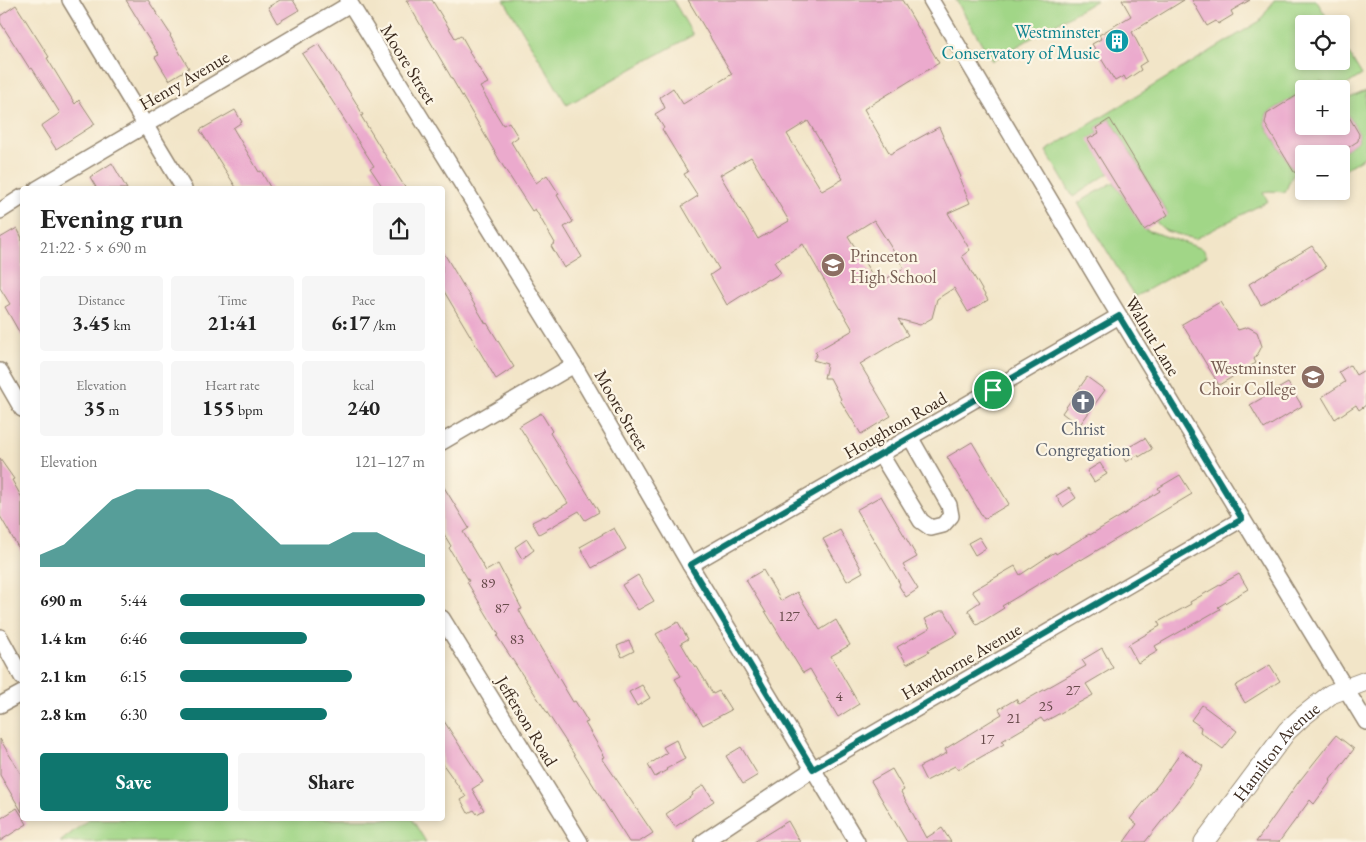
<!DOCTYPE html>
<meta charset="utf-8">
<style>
body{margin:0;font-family:"EB Garamond",serif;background:#f6f6f6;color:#222;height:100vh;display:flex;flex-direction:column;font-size:19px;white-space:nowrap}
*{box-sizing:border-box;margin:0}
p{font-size:16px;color:#767676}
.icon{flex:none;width:28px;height:28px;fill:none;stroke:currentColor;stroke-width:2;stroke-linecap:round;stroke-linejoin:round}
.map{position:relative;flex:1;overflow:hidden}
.sheet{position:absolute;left:20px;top:186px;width:425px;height:635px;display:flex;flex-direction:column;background:#fff;border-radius:5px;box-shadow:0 2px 8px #0003}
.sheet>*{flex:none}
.controls{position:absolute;left:1295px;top:15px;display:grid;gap:10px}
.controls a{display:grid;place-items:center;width:55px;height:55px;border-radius:5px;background:#fff;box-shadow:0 2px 8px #0003;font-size:25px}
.pin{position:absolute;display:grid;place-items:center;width:42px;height:42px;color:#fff;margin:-21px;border:2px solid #fff;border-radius:50%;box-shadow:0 1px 5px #0007}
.round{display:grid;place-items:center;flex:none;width:52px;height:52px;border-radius:5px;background:#f6f6f6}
.head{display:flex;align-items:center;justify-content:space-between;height:85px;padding:0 20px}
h1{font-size:28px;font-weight:700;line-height:38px}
.figures{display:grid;grid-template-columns:repeat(3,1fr);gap:8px;height:85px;padding:5px 20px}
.figures div{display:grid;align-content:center;border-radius:5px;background:#f6f6f6;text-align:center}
.figures b{font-size:21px;font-weight:700}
.figures small{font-size:14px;font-weight:400}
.figures p{font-size:14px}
.chart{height:140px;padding:10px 20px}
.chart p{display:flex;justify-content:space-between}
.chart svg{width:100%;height:90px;margin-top:5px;fill:#0f766e;opacity:.7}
.button{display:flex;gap:10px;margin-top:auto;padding:10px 20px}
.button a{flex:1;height:58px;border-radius:5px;background:#0f766e;color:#fff;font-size:20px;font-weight:700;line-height:58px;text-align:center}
.button a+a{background:#f6f6f6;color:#222}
ul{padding:0 20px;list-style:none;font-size:16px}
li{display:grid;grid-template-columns:80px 60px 1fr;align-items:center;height:38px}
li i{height:12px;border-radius:6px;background:#0f766e}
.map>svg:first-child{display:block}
.green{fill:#a1d687;stroke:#6e8052}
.building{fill:#ebaacd;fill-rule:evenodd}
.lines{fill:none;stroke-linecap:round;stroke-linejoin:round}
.minor-casing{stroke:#968873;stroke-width:18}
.tertiary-casing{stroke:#968873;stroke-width:21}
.minor{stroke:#fff;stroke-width:15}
.tertiary{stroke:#fff;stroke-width:19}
.route-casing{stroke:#fff;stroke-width:10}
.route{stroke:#0f766e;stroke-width:6}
.labels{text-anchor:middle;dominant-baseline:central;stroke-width:4.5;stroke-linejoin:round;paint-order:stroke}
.number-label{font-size:15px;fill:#674a4a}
.culture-label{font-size:18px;fill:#0d838f;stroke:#fcf5e5;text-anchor:end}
.street-label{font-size:18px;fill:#3b2a1e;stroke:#fcf5e5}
.education-label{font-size:18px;fill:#785e54;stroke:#fcf5e5;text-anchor:start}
.worship-label{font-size:18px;fill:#5b616d;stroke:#fcf5e5}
</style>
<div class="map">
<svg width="1366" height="842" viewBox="0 0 1366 842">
<rect width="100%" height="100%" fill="#fcf5e5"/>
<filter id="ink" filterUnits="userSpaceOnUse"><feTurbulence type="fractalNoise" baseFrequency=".02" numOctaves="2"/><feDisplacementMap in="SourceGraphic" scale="10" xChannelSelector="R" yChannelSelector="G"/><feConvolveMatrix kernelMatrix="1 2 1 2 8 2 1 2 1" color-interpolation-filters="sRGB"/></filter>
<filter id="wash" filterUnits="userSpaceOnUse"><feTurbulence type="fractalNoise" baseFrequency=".0096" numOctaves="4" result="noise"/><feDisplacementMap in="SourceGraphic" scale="20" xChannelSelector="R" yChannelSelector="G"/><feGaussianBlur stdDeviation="1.12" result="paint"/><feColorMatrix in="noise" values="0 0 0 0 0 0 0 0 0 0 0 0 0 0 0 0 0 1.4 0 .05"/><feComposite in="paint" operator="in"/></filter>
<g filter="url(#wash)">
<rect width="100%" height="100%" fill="#f2e5c8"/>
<g class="green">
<polygon points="504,0 673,0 693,35 567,105"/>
<polygon points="956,0 1097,0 992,61"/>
<polygon points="1274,0 1316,0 1331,24 1304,24 1304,61 1341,61 1341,41 1362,75 1340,89 1333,89 1331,85 1320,81 1308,89 1304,89 1304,91 1267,114 1265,124 1294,172 1285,192 1268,191 1263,193 1268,201 1195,239 1166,231 1156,222 1168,214 1110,119 1096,128 1099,133 1089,139 1109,173 1073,197 1046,151 1260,21"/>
<polygon points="1341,90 1347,99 1366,91 1366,156 1341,171 1341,154 1338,154 1358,141 1359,134 1341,103"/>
<polygon points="1114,182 1144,229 1203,249 1207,256 1135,297 1078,203"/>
<polygon points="89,819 412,819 426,842 60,842"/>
</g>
<g id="blocks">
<g class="building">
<polygon points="126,0 148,0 171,35 170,36 189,68 169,80 155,57 159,55 139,24 140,23"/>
<polygon points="280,0 293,0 299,10 277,23 268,7"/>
<polygon points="406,0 432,0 455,38 461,35 470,51 469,52 488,83 480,87 503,125 509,122 518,137 511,142 536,183 547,175 559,194 557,195 573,222 564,227 582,257 564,268 551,246 555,243 535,209 532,211 503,166"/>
<path d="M 688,0 L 902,0 L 939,63 L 864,109 L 890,154 L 939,127 L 961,177 L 959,178 L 970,203 L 948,213 L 970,250 L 962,256 L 988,300 L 968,312 L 954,288 L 937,299 L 932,318 L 920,325 L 898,319 L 908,335 L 860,364 L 891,416 L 861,434 L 840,400 L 841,399 L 830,378 L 824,378 L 827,364 L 813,360 L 817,354 L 815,352 L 853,330 L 803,244 L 774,262 L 781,273 L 769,280 L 768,279 L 727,305 L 710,275 L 719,269 L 682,206 L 698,196 L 684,174 L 688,172 L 662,129 L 664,128 L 655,114 L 665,108 L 660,97 L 673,88 L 683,104 L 732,74 ZM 808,121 L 843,179 L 822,191 L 787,134 ZM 751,157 L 789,221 L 758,239 L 720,175 ZM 874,220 L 904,268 L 878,284 L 848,236 Z"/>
<polygon points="1122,0 1184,0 1132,32 1147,61 1139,66 1141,70 1126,80 1124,76 1115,81 1092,44 1101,39 1099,35 1131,16"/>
<polygon points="1192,0 1250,0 1231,11 1233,15 1218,24 1216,21 1207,26"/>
<polygon points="16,5 49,57 47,58 75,104 79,100 95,124 56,149 41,126 60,113 32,68 30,69 0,22 0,16"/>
<polygon points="319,44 355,101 363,115 361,116 406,189 384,189 370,168 374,166 302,54"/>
<polygon points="1304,91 1304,126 1341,126 1341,103 1359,134 1358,141 1338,154 1304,154 1304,175 1294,172 1265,124 1267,114"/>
<polygon points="235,110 242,122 233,128 259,172 261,171 271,189 237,189 200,130"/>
<polygon points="1110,119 1168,215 1144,230 1088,139 1099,133 1096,128"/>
<polygon points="112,163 127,189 97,189 90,177"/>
<polygon points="17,228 22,238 22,337 5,307 10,304 0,288 0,238"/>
<polygon points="1312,246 1326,267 1261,305 1249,284"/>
<polygon points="442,250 486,324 487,323 514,367 496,379 442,288"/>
<polygon points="1220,302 1238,330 1248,327 1257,332 1262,346 1259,352 1254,359 1256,363 1219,385 1182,324"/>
<polygon points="1350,365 1356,375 1366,369 1366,405 1359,410 1356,405 1335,419 1322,397 1345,382 1339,372"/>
<polygon points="1087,377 1105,390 1079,426 1062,413"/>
<polygon points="1288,383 1302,406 1264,429 1250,405"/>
<polygon points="541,413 552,431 550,433 599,512 585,520 579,511 539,534 532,522 544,516 545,517 568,503 519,426"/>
<polygon points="1145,438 1152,449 1139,457 1138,455 1126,462 1120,452"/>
<polygon points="972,442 1009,504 984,519 947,457"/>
<polygon points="0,459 14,479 12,480 22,498 22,554 0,516"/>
<polygon points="1100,463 1107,474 1094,482 1087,471"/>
<polygon points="1180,475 1192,494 1081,560 1080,559 1002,606 1004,608 977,625 968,610 980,602 972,591 1015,566 1020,575 1055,552 1056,554 1089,534 1090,535 1131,510 1131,509 1160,491 1158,488"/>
<polygon points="442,484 469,528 463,532 486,571 498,564 522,609 519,610 536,640 573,702 575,701 588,722 585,723 605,757 602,758 653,833 639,842 629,842 563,737 497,636 499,635 467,582 469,581 449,548 451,546 442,531"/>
<polygon points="1069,488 1076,498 1063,507 1056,496"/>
<polygon points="881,496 917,557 903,565 918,589 906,597 899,586 900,584 856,510"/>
<polygon points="614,528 626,549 592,568 580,547"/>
<polygon points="840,530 863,572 847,581 823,539"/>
<polygon points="979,537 986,548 975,555 968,543"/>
<polygon points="527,539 534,550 522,559 515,547"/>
<polygon points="763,570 781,601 797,592 820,630 836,620 850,645 831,656 859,704 838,717 810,669 803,673 746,580"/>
<polygon points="1239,574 1248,589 1218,607 1220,609 1155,646 1158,651 1138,663 1128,645 1160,626 1158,622 1191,604 1190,602"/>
<polygon points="638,575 654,601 638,610 622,585"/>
<polygon points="940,611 945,611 958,634 928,650 929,652 907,664 897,647 930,628 925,619"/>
<polygon points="678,622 688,639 681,643 695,667 697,667 713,694 719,691 731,710 703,725 675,679 681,676 656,634"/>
<polygon points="629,641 634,651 622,657 617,646"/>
<polygon points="1102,648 1113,668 1086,684 1093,695 1044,722 1041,718 1002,741 1004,744 958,770 955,766 926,781 919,767 947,753 945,749 1002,714 999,709 1016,699 1019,704 1086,666 1082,660"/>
<polygon points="1270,665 1280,681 1245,703 1235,686"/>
<polygon points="642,685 650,698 637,706 629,692"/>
<polygon points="1202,705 1237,731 1223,749 1200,732 1201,727 1191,720"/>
<polygon points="442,718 483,782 472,789 484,810 477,814 474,810 468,813 461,800 466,797 442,763"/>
<polygon points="1336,735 1354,749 1330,780 1331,781 1314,804 1310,800 1279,842 1256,842 1297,784"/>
<polygon points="0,739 22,776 22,812 0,775"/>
<polygon points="676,740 685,759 666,769 667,770 655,777 648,765 667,753 663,747"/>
<polygon points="741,747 758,775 743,784 726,756"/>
<polygon points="1182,751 1203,766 1184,793 1145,842 1124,842 1137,824 1130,819 1160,782"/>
<polygon points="892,769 904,790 901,792 926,838 942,828 951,842 907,842 871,781"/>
<polygon points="704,785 714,801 675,827 666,814 693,795 692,793"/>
<polygon points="17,808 27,824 0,841 0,819"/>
<polygon points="788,821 800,842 754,842"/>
</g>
</g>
</g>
<g filter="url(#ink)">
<use href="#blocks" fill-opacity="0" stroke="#968873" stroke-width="1"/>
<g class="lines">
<g class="minor-casing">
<g id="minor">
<polyline points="70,0 184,189"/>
<polyline points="348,0 574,365 690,565 857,842"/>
<polyline points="931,0 1109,299 1366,722"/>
<polyline points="37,189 350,4"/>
<polyline points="0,211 22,197"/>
<polyline points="0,371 22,409"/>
<polyline points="442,442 574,365"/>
<polyline points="881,455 921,521 931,528 943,525 951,516 949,505 910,437"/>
<polyline points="690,565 1119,316"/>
<polyline points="442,618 580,842"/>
<polyline points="0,637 22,677"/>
<polyline points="0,705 22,693"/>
<polyline points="703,842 813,769 1242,519"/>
</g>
</g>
<g class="tertiary-casing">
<g id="tertiary">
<path id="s1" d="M 1204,842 L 1287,731 L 1302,717 L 1331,694 L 1366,681"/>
</g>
</g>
<use href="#minor" class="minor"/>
<use href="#tertiary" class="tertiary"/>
</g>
</g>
<g class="lines" filter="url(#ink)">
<g class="route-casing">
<polygon id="route" points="1119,316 1242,519 813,769 690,565"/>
</g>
<use href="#route" class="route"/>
</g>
<defs>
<g id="building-disc" transform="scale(1.25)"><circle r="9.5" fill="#0f9aa8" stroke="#fcf5e5"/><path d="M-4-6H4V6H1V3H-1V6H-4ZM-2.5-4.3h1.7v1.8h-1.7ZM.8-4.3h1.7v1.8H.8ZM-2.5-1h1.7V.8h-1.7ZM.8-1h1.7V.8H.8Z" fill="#fff"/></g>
<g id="school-disc" transform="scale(1.25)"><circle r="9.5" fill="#8d6e63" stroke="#fcf5e5"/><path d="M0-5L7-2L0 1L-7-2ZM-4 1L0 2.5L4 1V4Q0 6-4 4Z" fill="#fff"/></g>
<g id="church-disc" transform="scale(1.25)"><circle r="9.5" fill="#6b7280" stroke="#fcf5e5"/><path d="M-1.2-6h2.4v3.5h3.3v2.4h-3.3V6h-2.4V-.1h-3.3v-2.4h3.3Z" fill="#fff"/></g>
</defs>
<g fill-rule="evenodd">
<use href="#building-disc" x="1117" y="41"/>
<use href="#school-disc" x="833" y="265"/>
<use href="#school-disc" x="1313" y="377"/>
<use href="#church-disc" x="1083" y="402"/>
</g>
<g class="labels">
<g class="number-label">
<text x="488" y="582">89</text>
<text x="502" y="607">87</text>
<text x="789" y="615">127</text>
<text x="517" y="638">83</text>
<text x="1073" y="689">27</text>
<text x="839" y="695">4</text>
<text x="1046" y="705">25</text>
<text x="1014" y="717">21</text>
<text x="987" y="738">17</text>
</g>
<g class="culture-label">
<text x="1100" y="31">Westminster<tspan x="1100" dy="21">Conservatory of Music</tspan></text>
</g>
<g class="street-label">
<text transform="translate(409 64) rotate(58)">Moore Street</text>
<text transform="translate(184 80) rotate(-30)">Henry Avenue</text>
<text transform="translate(1153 336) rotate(59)">Walnut Lane</text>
<text transform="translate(622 410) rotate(60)">Moore Street</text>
<text transform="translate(895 425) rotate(-30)">Houghton Road</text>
<text transform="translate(961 661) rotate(-30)">Hawthorne Avenue</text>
<text transform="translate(527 721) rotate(59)">Jefferson Road</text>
<text stroke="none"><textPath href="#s1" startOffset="116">Hamilton Avenue</textPath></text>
</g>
<g class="education-label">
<text x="850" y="255">Princeton<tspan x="850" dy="21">High School</tspan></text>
<text x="1296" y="367" text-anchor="end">Westminster<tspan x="1296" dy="21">Choir College</tspan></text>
</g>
<g class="worship-label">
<text x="1083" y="428">Christ<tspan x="1083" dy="21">Congregation</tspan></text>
</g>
</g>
</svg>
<div class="controls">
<a><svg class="icon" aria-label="locate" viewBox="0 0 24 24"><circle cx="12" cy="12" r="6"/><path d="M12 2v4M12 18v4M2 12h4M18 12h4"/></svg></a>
<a>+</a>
<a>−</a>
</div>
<div class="pin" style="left:993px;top:390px;background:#1e9e55"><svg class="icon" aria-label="arrive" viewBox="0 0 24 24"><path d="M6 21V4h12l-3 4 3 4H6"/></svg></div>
<section class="sheet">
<div class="head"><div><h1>Evening run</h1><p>21:22 · 5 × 690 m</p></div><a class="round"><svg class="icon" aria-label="share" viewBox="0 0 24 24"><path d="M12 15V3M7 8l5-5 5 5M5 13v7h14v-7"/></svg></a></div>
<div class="figures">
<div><p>Distance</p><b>3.45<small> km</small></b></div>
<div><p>Time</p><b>21:41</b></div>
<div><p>Pace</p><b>6:17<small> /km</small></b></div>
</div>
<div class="figures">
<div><p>Elevation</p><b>35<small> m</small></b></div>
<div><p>Heart rate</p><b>155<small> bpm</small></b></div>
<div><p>kcal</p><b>240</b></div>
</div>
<div class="chart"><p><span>Elevation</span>121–127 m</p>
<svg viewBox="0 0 160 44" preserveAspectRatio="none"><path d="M0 44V38L10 33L20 22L30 11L40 6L50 6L60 6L70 6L80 11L90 22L100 33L110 33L120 33L130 27L140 27L150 33L160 38V44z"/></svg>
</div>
<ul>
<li><b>690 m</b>5:44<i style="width:100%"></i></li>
<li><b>1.4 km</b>6:46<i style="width:52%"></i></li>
<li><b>2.1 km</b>6:15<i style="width:70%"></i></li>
<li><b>2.8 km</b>6:30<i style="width:60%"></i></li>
</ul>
<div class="button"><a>Save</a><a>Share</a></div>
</section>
</div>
